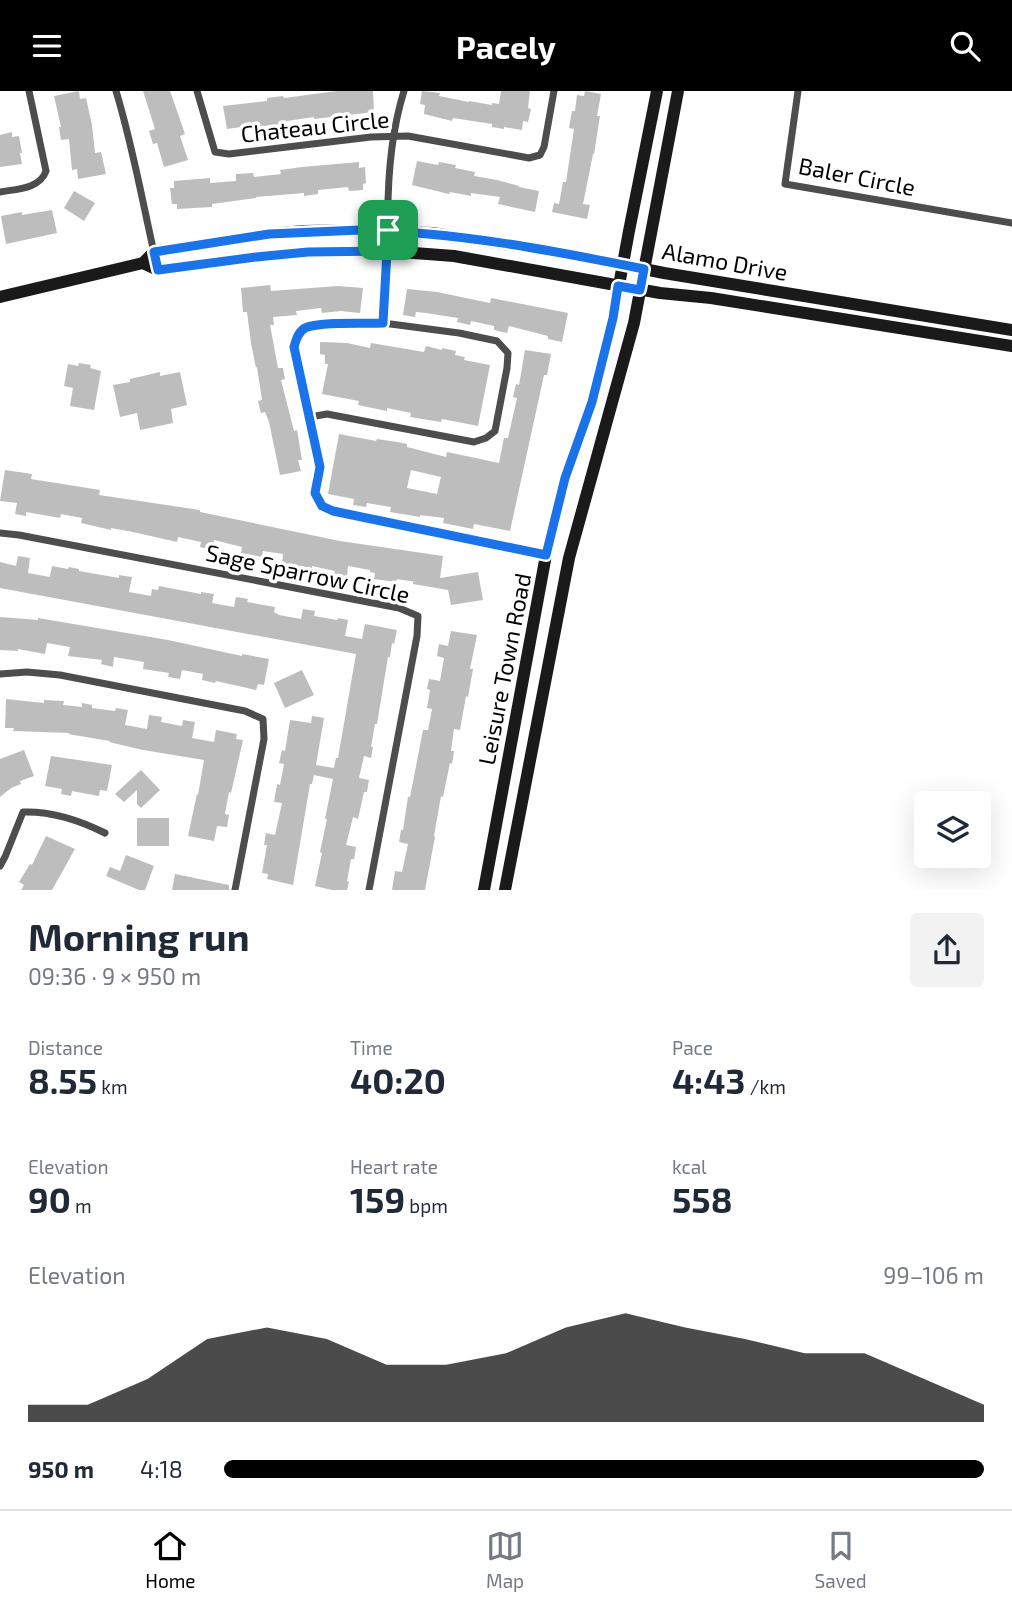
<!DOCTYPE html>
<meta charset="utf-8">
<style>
body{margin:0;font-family:"Exo 2",sans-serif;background:#f2f2f3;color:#1f2937;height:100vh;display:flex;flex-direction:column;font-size:26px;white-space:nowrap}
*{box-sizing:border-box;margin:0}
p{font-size:23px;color:#747a83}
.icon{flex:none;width:38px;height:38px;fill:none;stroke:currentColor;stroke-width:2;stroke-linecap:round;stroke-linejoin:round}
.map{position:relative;height:799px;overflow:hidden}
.details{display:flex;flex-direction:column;background:#fff;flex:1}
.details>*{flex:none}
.buttons{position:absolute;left:914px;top:700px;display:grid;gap:14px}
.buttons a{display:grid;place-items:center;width:77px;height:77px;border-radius:7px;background:#fff;box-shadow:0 7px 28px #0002;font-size:35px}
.pin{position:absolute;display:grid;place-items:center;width:60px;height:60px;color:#fff;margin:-30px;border-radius:14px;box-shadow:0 4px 10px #0006}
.round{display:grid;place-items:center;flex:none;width:74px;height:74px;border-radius:7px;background:#f2f2f3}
.summary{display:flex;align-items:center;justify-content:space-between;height:119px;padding:0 28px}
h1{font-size:38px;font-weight:700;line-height:52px}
.stats{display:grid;grid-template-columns:repeat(3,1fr);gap:10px;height:119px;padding:7px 28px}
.stats div{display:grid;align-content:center}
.stats b{font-size:35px;font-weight:700}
.stats small{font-size:19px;font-weight:400}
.stats p{font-size:19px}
.chart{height:196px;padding:14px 28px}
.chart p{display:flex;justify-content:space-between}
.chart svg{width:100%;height:126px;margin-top:7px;fill:#000;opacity:.7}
ul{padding:0 28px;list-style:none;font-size:23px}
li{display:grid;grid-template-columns:112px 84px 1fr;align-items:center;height:52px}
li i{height:18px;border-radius:9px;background:#000}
header{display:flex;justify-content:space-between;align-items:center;height:91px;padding:0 28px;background:#000;color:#fff;font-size:32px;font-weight:700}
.tabs{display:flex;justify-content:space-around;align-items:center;height:98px;border-top:2px solid #e0e1e3;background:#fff;font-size:19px;color:#747a83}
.tabs a{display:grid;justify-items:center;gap:4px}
.tabs .selected{color:#000}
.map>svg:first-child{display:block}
.building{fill:#bdbdbd;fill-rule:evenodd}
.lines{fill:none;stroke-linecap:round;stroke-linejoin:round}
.street{stroke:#4d4d4d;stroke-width:7}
.secondary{stroke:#1a1a1a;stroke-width:12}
.route-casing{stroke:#fff;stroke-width:14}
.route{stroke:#1a73e8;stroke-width:9}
.labels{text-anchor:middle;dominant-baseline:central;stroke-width:7;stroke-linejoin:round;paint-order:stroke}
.street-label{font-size:23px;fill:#000;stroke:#fff}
</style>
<header><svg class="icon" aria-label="menu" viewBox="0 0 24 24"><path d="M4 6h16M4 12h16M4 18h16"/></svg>Pacely<svg class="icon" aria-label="search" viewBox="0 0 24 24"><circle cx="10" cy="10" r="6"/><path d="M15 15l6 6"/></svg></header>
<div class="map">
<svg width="1012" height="799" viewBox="0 0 1012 799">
<rect width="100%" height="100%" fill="#fff"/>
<g class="building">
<polygon points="79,0 80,8 86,7 92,34 95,62 101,61 106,83 78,88 77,78 72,79 69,48 61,49 59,36 61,36 54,5"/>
<polygon points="143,0 170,0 185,43 180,45 188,69 164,76 157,52 153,53 149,40 155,38"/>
<polygon points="337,0 373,0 374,21 314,28 314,26 287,30 287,34 274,36 273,34 248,37 248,35 227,38 223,15 267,10 267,7 283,5 284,7"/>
<polygon points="422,0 440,2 439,5 469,11 469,10 492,14 492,12 499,13 501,0 530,0 528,17 531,18 528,31 523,30 522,39 504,36 504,38 492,36 492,33 453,27 452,30 424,23 425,14 420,13"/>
<polygon points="585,0 601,3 597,25 600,25 594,63 593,63 583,113 590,114 587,128 552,121 554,112 559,113 563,91 566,91 574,38 569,37 572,20 575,20 577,4 584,5"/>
<polygon points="12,41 12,46 19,45 22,62 20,62 22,73 0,76 0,44"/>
<polygon points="417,70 438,74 439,71 456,74 455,77 475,81 474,85 497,89 519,95 519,96 539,100 535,121 498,113 500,106 471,102 471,105 450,101 449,103 412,94"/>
<polygon points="359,71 359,77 365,76 366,92 363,93 363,99 349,100 348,96 318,99 318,103 304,105 304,102 256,106 256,107 212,113 212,116 177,118 177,113 172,113 170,97 174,97 174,90 210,87 210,92 236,90 236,83 253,82 254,86 281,83 280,79 302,76"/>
<polygon points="74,100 95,112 84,130 64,117"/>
<polygon points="52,119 57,142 6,153 1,125 22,121 22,124"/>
<polygon points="270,194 271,200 338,195 363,197 360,222 341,220 322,222 321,217 296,220 297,224 273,226 274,234 270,234 278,277 283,277 285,288 281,289 294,340 297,339 302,369 298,369 301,380 280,384 269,331 265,321 261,322 258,310 262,309 257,276 256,277 251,252 247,221 243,221 241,197"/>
<polygon points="407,198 437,201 490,212 491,207 568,222 562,251 548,248 548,245 509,235 507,242 494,239 494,235 471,230 470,234 457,231 458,227 426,222 416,221 415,226 403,224"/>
<polygon points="320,251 347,252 370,257 371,252 424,261 426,255 442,259 442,257 456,260 455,264 465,266 464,269 490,274 478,335 442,328 441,331 410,326 411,322 387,317 387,320 358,314 359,310 322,303 328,273 325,273 325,264 320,263"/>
<path d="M 525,259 L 551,263 L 547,284 L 544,284 L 510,440 L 474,433 L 473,438 L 443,432 L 444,427 L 420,424 L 420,426 L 390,421 L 391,416 L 367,412 L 366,416 L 353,414 L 354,408 L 328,403 L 339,343 L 376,350 L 377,348 L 397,351 L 407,353 L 407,356 L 446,366 L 447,361 L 499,372 L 504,347 L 508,347 L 517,307 L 513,306 L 516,293 L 519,294 ZM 411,379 L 441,386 L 437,403 L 407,397 Z"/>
<polygon points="79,272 91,274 90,277 101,280 94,319 70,315 73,297 64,295 68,273 78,275"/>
<polygon points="160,281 160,285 180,281 187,314 171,318 173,332 140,339 137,322 120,326 113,294 130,291 130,288"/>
<polygon points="5,379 32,383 31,388 100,399 99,404 200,419 200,421 340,450 443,465 440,487 478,481 483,509 451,514 448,499 413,493 413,491 416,491 397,488 396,491 374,488 375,482 370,481 370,479 348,475 347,485 334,483 335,480 312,475 312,477 282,473 283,463 263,460 262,466 241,462 242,456 214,449 213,459 200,456 201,451 178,446 177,451 133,441 111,437 111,439 81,432 82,427 61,423 60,427 26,421 26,425 15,423 17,412 0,410"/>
<polygon points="18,465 30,467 28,482 50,486 52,475 68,478 69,476 79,478 79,480 119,487 119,484 132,486 129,501 151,505 152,498 158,499 159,495 201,503 201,501 214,503 212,512 234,516 236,506 248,508 247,511 275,516 274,521 279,524 301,528 303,518 315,520 314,525 337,529 338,527 348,529 345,545 362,548 365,533 397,539 394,553 392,552 390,566 388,566 377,633 375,633 371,656 373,656 371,667 364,665 359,687 369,689 367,701 364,701 358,728 353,726 346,754 356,756 354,768 351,768 347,790 349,791 347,799 332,799 315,795 322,762 320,761 327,728 325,728 333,688 314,684 312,693 310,693 293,794 267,788 268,783 262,782 267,754 264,754 266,742 275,744 282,712 274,711 277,693 280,694 284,673 279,672 282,659 285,660 290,629 311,632 312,625 324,627 316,674 334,677 336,667 338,667 356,563 0,497 0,471 16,475"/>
<polygon points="0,526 38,529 38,527 168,549 242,565 242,563 269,568 264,594 258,593 256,599 216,590 215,592 202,589 203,583 182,579 180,588 168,586 169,582 143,578 144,571 114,566 113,576 101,573 102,569 68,565 70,556 47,552 45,563 18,558 18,560 0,559"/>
<polygon points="451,540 477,544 470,578 473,578 468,606 466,605 460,639 454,638 451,660 454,660 452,673 450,672 443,706 441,705 434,745 435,746 425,799 392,799 395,780 402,781 408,753 399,751 401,739 403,739 408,706 410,706 423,639 428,639 432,618 427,617 430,599 427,598 429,588 440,590 444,567 437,565 439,553 448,555"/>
<polygon points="302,579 314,604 285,617 274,592"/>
<polygon points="6,608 44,612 44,609 64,610 63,614 82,616 82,612 92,614 92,617 115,620 116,617 128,619 125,634 147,638 149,624 162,626 161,631 182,635 183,629 195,631 192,647 214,651 216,639 237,643 236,648 243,649 231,702 229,701 225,723 229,724 227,736 217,735 214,750 188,745 197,703 198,704 204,669 143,659 109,651 110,650 68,643 70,642 13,640 14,637 5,637"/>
<polygon points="24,659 34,685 20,690 21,693 11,697 0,706 0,668"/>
<polygon points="51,665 112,674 107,700 100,699 99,705 72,700 71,705 61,703 62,698 45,695"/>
<polygon points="141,679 160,699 141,717 137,713 137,699 124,711 115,703"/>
<rect x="137" y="727" width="32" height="28"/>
<polygon points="46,745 75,758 52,799 21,799 24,794 19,791 30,773 32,774"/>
<polygon points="126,764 154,775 145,799 139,799 106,785 110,776 120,780"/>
<polygon points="175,783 229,794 229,799 172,799"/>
</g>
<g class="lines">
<g class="street">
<path d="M 116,0 C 134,59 144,120 158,179"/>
<polyline points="197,0 215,61 229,63 371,46 408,45 529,67 540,64 544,56 554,0"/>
<polyline points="798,0 785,93 1012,132"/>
<path d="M 0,101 C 16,98 40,98 46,80 L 29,0"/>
<path d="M 383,232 C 385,201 388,170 388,140 C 387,93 390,45 404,0"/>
<polyline points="310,326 327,323 474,351 486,347 495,340 507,277 508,262 497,250 459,242 383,232 324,233 304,237 298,244 294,256 320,376 315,402 322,415 333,420 546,464"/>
<polyline points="0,442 19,444 399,517 418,525 417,545 369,799"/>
<polyline points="0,583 27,581 60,584 245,620 263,628 264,648 235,799"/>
<path d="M 0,775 L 5,766 L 23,721 C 52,720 79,729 105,742"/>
</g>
<g class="secondary">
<polyline points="143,172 158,179 255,166 308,161 387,160 454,165 660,202 711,207 1012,255"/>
<polyline points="0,206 143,172 154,161 269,143 303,140 360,139 432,142 564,162 664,182 1012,239"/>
<polyline points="484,799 546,464 565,387 592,311 613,227 629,140 657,0"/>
<polyline points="505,799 569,467 634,232 678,0"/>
</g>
</g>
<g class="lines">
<g class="route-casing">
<path id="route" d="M 360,139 C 456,141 550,159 644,178 L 640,199 L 618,195 L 613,227 L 592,311 L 565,387 L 546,464 L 333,420 L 322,415 L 315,402 L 320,376 L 294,256 C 296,249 298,241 305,237 C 319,230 365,233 383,232 L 387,160 L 308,161 L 256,166 L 158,179 L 154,161 L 269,143 Z"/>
</g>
<use href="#route" class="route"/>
</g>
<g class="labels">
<g class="street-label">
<text transform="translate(315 35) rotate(-6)">Chateau Circle</text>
<text transform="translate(857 85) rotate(11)">Baler Circle</text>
<text transform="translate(725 170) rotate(10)">Alamo Drive</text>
<text transform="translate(308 482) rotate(12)">Sage Sparrow Circle</text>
<text transform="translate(504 578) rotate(-79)">Leisure Town Road</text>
</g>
</g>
</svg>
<div class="buttons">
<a><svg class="icon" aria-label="layers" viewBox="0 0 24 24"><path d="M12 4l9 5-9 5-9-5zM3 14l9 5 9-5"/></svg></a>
</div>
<div class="pin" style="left:388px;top:139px;background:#1e9e55"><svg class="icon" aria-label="arrive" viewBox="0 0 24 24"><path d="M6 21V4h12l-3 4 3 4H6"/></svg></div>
</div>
<section class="details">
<div class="summary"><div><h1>Morning run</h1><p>09:36 · 9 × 950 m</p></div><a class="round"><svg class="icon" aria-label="share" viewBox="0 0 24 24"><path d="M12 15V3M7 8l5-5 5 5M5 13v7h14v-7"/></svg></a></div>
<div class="stats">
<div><p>Distance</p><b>8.55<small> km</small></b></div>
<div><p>Time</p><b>40:20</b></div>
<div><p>Pace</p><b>4:43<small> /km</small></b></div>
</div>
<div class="stats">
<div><p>Elevation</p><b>90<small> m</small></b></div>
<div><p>Heart rate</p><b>159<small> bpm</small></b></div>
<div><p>kcal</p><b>558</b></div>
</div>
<div class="chart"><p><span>Elevation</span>99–106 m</p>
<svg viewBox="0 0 160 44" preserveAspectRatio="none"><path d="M0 44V38L10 38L20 29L30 15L40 11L50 15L60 24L70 24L80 20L90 11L100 6L110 11L120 15L130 20L140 20L150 29L160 38V44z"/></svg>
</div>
<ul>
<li><b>950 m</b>4:18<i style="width:100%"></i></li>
</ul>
</section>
<nav class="tabs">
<a class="selected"><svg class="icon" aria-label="home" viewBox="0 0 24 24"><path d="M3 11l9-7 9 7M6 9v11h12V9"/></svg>Home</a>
<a><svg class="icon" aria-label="map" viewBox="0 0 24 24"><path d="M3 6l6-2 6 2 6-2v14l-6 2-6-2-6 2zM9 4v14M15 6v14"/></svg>Map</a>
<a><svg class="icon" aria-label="saved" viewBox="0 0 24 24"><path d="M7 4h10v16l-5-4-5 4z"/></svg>Saved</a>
</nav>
